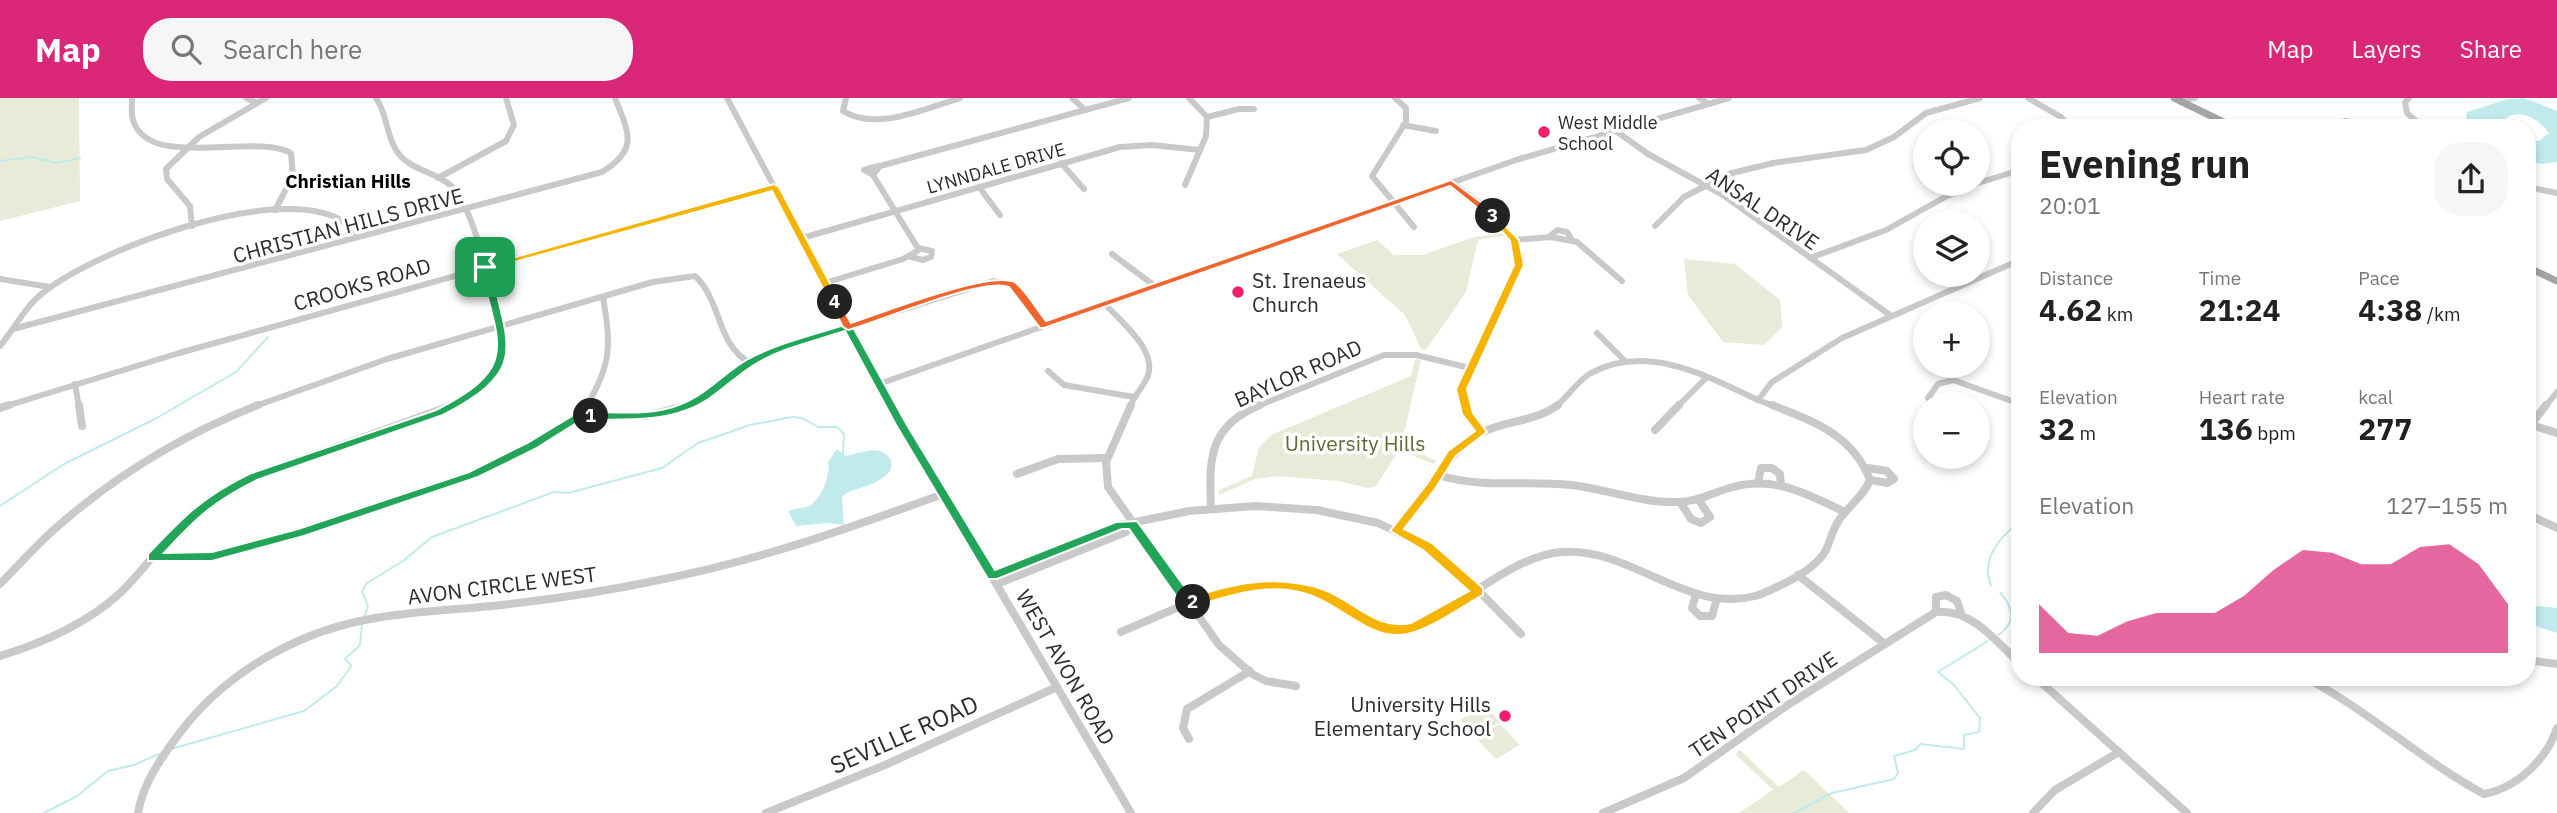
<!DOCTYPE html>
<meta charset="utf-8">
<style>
body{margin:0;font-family:"IBM Plex Sans",sans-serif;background:#f6f6f6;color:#222;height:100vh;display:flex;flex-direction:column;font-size:26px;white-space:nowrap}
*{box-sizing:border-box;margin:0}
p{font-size:23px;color:#767676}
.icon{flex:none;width:38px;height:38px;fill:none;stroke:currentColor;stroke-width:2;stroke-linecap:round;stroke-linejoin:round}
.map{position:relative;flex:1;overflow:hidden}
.details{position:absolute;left:2011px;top:21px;width:525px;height:567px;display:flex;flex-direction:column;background:#fff;border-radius:28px;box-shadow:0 4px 10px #0003}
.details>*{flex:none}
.controls{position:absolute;left:1913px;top:21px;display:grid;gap:14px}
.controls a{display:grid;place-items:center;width:77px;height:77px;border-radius:50%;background:#fff;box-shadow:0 4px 10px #0003;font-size:35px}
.pin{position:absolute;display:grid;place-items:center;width:60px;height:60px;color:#fff;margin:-30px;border-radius:14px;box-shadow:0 4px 10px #0006}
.km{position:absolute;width:35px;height:35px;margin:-18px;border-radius:50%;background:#222;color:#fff;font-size:19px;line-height:35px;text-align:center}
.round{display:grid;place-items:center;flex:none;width:74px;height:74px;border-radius:28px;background:#f6f6f6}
.head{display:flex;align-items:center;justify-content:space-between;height:119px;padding:0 28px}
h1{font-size:38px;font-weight:800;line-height:52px}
.metrics{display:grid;grid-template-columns:repeat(3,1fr);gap:10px;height:119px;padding:7px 28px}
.metrics div{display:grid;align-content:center}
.metrics b{font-size:30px;font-weight:800}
.metrics small{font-size:19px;font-weight:400}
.metrics p{font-size:19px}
.chart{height:196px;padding:14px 28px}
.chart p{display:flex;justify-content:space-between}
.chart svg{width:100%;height:126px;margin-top:7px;fill:#db2777;opacity:.7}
header{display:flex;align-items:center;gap:42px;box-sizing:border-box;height:98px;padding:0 35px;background:#db2777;color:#fff}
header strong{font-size:33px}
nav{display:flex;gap:38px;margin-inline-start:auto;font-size:24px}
.search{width:490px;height:63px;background:#f6f6f6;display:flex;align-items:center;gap:18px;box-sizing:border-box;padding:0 24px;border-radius:28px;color:#767676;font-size:26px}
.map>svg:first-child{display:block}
.green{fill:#e8ebd7}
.water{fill:#c1eaed}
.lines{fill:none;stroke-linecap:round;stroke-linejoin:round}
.stream{stroke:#c1eaed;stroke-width:2}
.minor-far1{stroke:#c9c9c9;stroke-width:6}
.minor{stroke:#c9c9c9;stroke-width:8}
.major{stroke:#a4a4a4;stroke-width:7}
.split-1{fill:#22a559;stroke:#fff;stroke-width:2}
.split-2{fill:#22a559;stroke:#fff;stroke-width:2}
.split-3{fill:#f5b400;stroke:#fff;stroke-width:2}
.split-4{fill:#f0652b;stroke:#fff;stroke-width:2}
.split-5{fill:#f5b400;stroke:#fff;stroke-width:2}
.poi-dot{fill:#f31d70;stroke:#fff;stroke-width:2.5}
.labels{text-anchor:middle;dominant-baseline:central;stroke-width:7;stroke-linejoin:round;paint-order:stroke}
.far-poi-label{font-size:18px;fill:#2c2c2c;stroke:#fff;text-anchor:start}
.far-street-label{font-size:18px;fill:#2c2c2c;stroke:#fff}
.far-neighbourhood-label{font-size:19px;font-weight:bold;fill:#000;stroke:#fff}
.street-label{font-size:21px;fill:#2c2c2c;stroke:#fff}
.poi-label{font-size:21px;fill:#2c2c2c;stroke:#fff;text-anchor:start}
.park-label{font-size:21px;fill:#5f6a36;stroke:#fff}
.near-street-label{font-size:24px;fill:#2c2c2c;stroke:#fff}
</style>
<header>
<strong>Map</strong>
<div class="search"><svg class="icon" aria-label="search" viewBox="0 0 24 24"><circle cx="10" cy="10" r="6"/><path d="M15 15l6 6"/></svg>Search here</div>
<nav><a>Map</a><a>Layers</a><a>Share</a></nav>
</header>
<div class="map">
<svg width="2557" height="715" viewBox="0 0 2557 715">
<rect width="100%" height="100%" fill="#fff"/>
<g class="green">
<polygon points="0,0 79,0 80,103 0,123"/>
<polygon points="1503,135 1504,138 1478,142 1466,194 1426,252 1421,251 1405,217 1337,156 1377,142 1394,157 1423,157 1474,139"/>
<polygon points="1684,161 1735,166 1780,202 1782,229 1764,247 1723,244 1688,197"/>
<polygon points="1415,261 1421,262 1401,348 1436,362 1434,366 1399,352 1376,388 1368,390 1338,383 1278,378 1255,381 1219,397 1219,392 1252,378 1259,349 1271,337 1411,278"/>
<polygon points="1486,608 1500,624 1475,638 1460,622"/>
<polygon points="1500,626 1520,647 1496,661 1476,640"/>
<polygon points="1740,652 1779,689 1804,672 1849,715 1739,715 1773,692 1735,656"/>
</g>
<g class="water">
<path d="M 2524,0 L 2557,13 L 2557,64 L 2542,66 L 2527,63 L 2527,43 L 2539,43 L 2549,35 C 2539,21 2517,8 2503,23 L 2505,30 L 2474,30 L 2466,20 L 2467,14 L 2508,1 Z"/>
<path d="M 837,351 L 846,358 C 862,355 880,345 891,362 L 891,372 C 874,392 852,388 842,399 L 844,427 L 828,425 L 796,428 L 788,413 C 795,410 804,411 811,407 C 822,399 831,376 828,364 Z"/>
<polygon points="2538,508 2557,510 2557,535 2527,525 2527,512"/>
</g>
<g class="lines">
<g class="stream">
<polyline points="0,63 31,59 57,65 80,60"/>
<polyline points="0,408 64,366 155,321 236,274 268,239"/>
<path d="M 1991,487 C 1980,460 2001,439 2020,422"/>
<polyline points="364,520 368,508 362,493 367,485 403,463 432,439 554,394 568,395 662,370 698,345 750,327 792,319 802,320 818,329 837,329 844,336 843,355"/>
<path d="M 1998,537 C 2017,525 2013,509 2000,494"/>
<polyline points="171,651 304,613 337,588 350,570 351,567 345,561 360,547 362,525"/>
<polyline points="44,715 77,698 108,673 134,667 159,656"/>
<polyline points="1794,715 1832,695 1894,681 1898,675 1894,658 1915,652 1920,646 1964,651 1964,637 1979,634 1980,620 1954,587 1938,574 1988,543"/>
</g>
<g class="minor-far1">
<path d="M 132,0 C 132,7 131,16 133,22 C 148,73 254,34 291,55 L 293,78 L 275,112"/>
<polyline points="246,0 257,5"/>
<path d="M 376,0 C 388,17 386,39 398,55 C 412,74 441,74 456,93 C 475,117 508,234 500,263 C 494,286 468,299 450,309"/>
<polyline points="727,0 891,309"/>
<path d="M 846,0 L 843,13 C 876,34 926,10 960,0"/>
<polyline points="1072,0 1085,12"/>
<polyline points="1189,0 1207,19"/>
<polyline points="1395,0 1406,10 1406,24 1372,78 1414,129"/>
<polyline points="1699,0 1709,6"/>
<polyline points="2028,0 2061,19 2071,30"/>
<polyline points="2409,0 2405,4 2407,15 2424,30"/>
<polyline points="2180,2 2195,0"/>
<polyline points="1207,19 1239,11 1254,11"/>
<polyline points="1403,27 1436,33"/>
<polyline points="2316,30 2346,23 2377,30"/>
<polyline points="1616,33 1648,56 1723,97 1890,217"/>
<polyline points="1061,65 1084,91"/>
<polyline points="873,77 864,72 878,68"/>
<polyline points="438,80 506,43 514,27 506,0"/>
<path d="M 1451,84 C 1486,110 1523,130 1515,180 L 1461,291 L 1466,309"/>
<polyline points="1978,85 2020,72"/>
<polyline points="1185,87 1206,38 1207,19"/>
<polyline points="979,89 1000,117"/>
<polyline points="2527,89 2557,95"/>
<polyline points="192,128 190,108 167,81 166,71 199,39 266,0"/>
<polyline points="1655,128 1684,99 1728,76 1773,65 1866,52 1894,39 1926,15 1980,0"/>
<polyline points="1549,139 1557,132 1567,134 1572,142"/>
<polyline points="802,140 1120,49 1152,47 1200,52"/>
<polyline points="1514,142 1551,139 1577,144 1622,183"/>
<polyline points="1112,156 1155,188"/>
<polyline points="911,159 923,162 931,159 932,153 918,150"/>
<polyline points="1810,160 1886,132 1947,98 1975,86"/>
<polyline points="0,181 50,189"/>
<polyline points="825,185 903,161 919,152 873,77 880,68 1129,0"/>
<path d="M 1105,206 C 1121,224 1159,253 1147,280 C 1142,290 1134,298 1130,309"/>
<path d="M 13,231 L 602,74 C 639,51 629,35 615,0"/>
<polyline points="1597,235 1625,263"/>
<path d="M 0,248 C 15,230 25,208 44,194 C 99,151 272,86 339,121 C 346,125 352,132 358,139"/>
<polyline points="1048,273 1064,287 1134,299"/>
<polyline points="75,286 79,309"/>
<polyline points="879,286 1519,61 1729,0"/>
<polyline points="1928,300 1938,286 1953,282 2020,306"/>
<polyline points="1758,302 1776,309"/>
<polyline points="3,309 179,255 774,89"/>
<path d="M 253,309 L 387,261 L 653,184 L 695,178 C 722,203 716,246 750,265"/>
<path d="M 586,309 C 612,266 611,247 603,199"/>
<polyline points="685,309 724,287 750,265 782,250 993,183 1012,187 1044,227"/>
<polyline points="1255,309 1384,257 1416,257 1470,270"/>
<path d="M 1555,309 C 1568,299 1577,283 1591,275 C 1647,245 1707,278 1758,302 L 1772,284 L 1842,240 L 2020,162"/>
<polyline points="1677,309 1706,280"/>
<polyline points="2545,309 2557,294"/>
</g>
<g class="minor">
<polyline points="79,307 82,328"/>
<polyline points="891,307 1131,715"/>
<polyline points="1131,307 1106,364 1108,389 1219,547 1252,576 1266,583 1296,588"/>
<polyline points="1466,307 1468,316 1482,334"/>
<polyline points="0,310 9,307"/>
<polyline points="581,318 646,318 688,307"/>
<polyline points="2531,327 2557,335"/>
<polyline points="1655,332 1679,307"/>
<polyline points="2527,332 2546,307"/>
<polyline points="1868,370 1887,373 1894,381 1887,385 1870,382"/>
<polyline points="1017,376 1058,361 1107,360"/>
<path d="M 1438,377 C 1483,391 1525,382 1571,387 C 1606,391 1641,405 1677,404 C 1697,404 1714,394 1733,389 C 1774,377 1809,397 1845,414"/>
<polyline points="1758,385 1761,370 1772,370 1780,376 1781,387"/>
<polyline points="1680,404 1691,421 1701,425 1710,419 1699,402"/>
<path d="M 1211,410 C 1209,362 1208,328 1260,307"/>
<polyline points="2527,416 2557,430"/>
<path d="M 1396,433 C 1418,405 1451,350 1481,335 C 1506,322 1535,324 1558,307"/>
<polyline points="152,460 212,458 300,435 474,376 560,332 581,318 587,307"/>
<polyline points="1798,477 1885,546"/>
<polyline points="993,478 1121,427 1189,413 1255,408 1317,412 1378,425 1428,449 1465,479 1521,536"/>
<path d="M 0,486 C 19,467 37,446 57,429 C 115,378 185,336 258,307"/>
<polyline points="997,486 1126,434 1133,426"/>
<polyline points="1696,496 1692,510 1700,518 1712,518 1717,500"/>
<polyline points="1936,514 1936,499 1946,497 1957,503 1961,515"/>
<path d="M 1121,534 C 1184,507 1255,469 1324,497 C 1351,509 1372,536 1405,531 C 1421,528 1435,518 1448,510 C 1483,490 1520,458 1561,454 C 1629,448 1686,516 1755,498 C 1763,496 1772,491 1779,488 C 1794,481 1812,471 1823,457 C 1830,447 1831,434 1838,424 C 1847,408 1863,400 1870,382 C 1853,337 1813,323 1772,307"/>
<path d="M 0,558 C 43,545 84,527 118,497 C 143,474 161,445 186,422 C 205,403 229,391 253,379 L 453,307"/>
<polyline points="2527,562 2557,566"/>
<polyline points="2035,579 2187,715"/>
<path d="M 2304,579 C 2368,612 2421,662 2484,696 C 2517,690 2547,661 2557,630"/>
<polyline points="1189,641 1183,630 1187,611 1250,573"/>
<path d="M 138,715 C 143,685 161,660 179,636 C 223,577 293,536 365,522 C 410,513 456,512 502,507 C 555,501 607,493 659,482 C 757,463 850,430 943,396"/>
<polyline points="766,715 885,667 1057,589"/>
<path d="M 1603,715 L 1684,680 L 1786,608 L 1936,514 C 1971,510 1997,544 2020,566"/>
<polyline points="2033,715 2055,692 2119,654"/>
</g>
<g class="major">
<polyline points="2174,0 2236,30"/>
<polyline points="2527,169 2557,183"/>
</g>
</g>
<path class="split-1" d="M 485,166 L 490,169 C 509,251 529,272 443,317 L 257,382 C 214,403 196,420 164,455 L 212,454 L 298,431 L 469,374 L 527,345 L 577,315 L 595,315 L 595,320 L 583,321 L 535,351 L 478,379 L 304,438 L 212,463 L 148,463 L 148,456 C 183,419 202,399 249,376 L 436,312 C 520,269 499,249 480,169 Z"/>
<path class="split-2" d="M 844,227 L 853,229 L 907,327 L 995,472 L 1116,424 L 1137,423 L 1192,499 L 1198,500 L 1198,507 L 1184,509 L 1129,431 L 1122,431 L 997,481 L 988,481 L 896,327 L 845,233 C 815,243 781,250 754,267 C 731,281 713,303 687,312 C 656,324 623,321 591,322 L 585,318 L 591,314 C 620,314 653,318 681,306 C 707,296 725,274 748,261 C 778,245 812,237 844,227 Z"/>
<path class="split-3" d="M 1493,115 L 1519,142 L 1524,167 L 1467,291 L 1473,315 L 1487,334 L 1456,358 L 1435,391 L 1404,431 L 1432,445 L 1483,490 L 1483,497 C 1461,509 1426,535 1401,537 C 1370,539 1346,513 1319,501 C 1279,481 1233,496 1193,509 L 1189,507 L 1189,500 C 1234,485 1275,476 1322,491 C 1354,502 1375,533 1411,525 L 1469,493 L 1423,452 L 1390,433 L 1427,386 L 1448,353 L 1475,333 L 1462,316 L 1456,291 L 1514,167 L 1510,143 L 1489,118 Z"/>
<path class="split-4" d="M 1451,82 L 1497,116 L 1497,120 L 1490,120 L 1450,88 L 1044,230 L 1040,230 L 1009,189 C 982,179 881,223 848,232 L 843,229 L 830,204 L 838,202 L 851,225 C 878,216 995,170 1016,185 C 1027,194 1037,212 1046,223 Z"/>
<polygon class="split-5" points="774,86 779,89 840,204 838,206 830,204 772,93 489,171 480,169"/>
<g class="poi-dot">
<circle cx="1544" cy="34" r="7"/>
<circle cx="1238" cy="194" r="7"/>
<circle cx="1505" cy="618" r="7"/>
</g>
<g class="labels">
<g class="far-poi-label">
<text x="1558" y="24">West Middle<tspan x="1558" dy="21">School</tspan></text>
</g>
<g class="far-street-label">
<text transform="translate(996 70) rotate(-16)">LYNNDALE DRIVE</text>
</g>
<g class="far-neighbourhood-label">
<text x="348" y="83">Christian Hills</text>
</g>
<g class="street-label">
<text transform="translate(1763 110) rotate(34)">ANSAL DRIVE</text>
<text transform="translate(348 127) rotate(-15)">CHRISTIAN HILLS DRIVE</text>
<text transform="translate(362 186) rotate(-16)">CROOKS ROAD</text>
<text transform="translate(1298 275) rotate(-24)">BAYLOR ROAD</text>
<text transform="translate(502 487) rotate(-7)">AVON CIRCLE WEST</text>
<text transform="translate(1066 569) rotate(60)">WEST AVON ROAD</text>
<text transform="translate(1763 606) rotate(-34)">TEN POINT DRIVE</text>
</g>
<g class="poi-label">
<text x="1252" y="182">St. Irenaeus<tspan x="1252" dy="24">Church</tspan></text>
<text x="1491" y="606" text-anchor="end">University Hills<tspan x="1491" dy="24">Elementary School</tspan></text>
</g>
<g class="park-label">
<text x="1355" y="345">University Hills</text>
</g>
<g class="near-street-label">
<text transform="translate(904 636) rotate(-24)">SEVILLE ROAD</text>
</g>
</g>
</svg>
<div class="controls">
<a><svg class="icon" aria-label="locate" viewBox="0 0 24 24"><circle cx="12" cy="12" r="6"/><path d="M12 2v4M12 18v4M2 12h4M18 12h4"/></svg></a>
<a><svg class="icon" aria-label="layers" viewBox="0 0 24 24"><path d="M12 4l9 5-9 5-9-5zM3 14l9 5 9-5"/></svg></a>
<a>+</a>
<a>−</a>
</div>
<div class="pin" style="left:485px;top:169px;background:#1e9e55"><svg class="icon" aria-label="arrive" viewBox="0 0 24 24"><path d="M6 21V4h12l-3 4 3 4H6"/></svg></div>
<b class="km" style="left:591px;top:318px">1</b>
<b class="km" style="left:1193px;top:504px">2</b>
<b class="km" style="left:1493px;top:118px">3</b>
<b class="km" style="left:835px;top:204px">4</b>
<section class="details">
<div class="head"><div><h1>Evening run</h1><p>20:01</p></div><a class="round"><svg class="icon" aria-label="share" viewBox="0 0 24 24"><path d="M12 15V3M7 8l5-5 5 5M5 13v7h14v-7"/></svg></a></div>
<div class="metrics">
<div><p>Distance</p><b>4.62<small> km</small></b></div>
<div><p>Time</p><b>21:24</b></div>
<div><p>Pace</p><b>4:38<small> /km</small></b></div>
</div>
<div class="metrics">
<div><p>Elevation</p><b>32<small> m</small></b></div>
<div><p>Heart rate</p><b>136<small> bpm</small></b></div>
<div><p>kcal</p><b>277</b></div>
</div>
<div class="chart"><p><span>Elevation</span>127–155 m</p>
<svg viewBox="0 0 160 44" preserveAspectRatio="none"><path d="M0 44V27L10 37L20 38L30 33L40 30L50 30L60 30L70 24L80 15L90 8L100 9L110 13L120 13L130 7L140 6L150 13L160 27V44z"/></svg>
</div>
</section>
</div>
